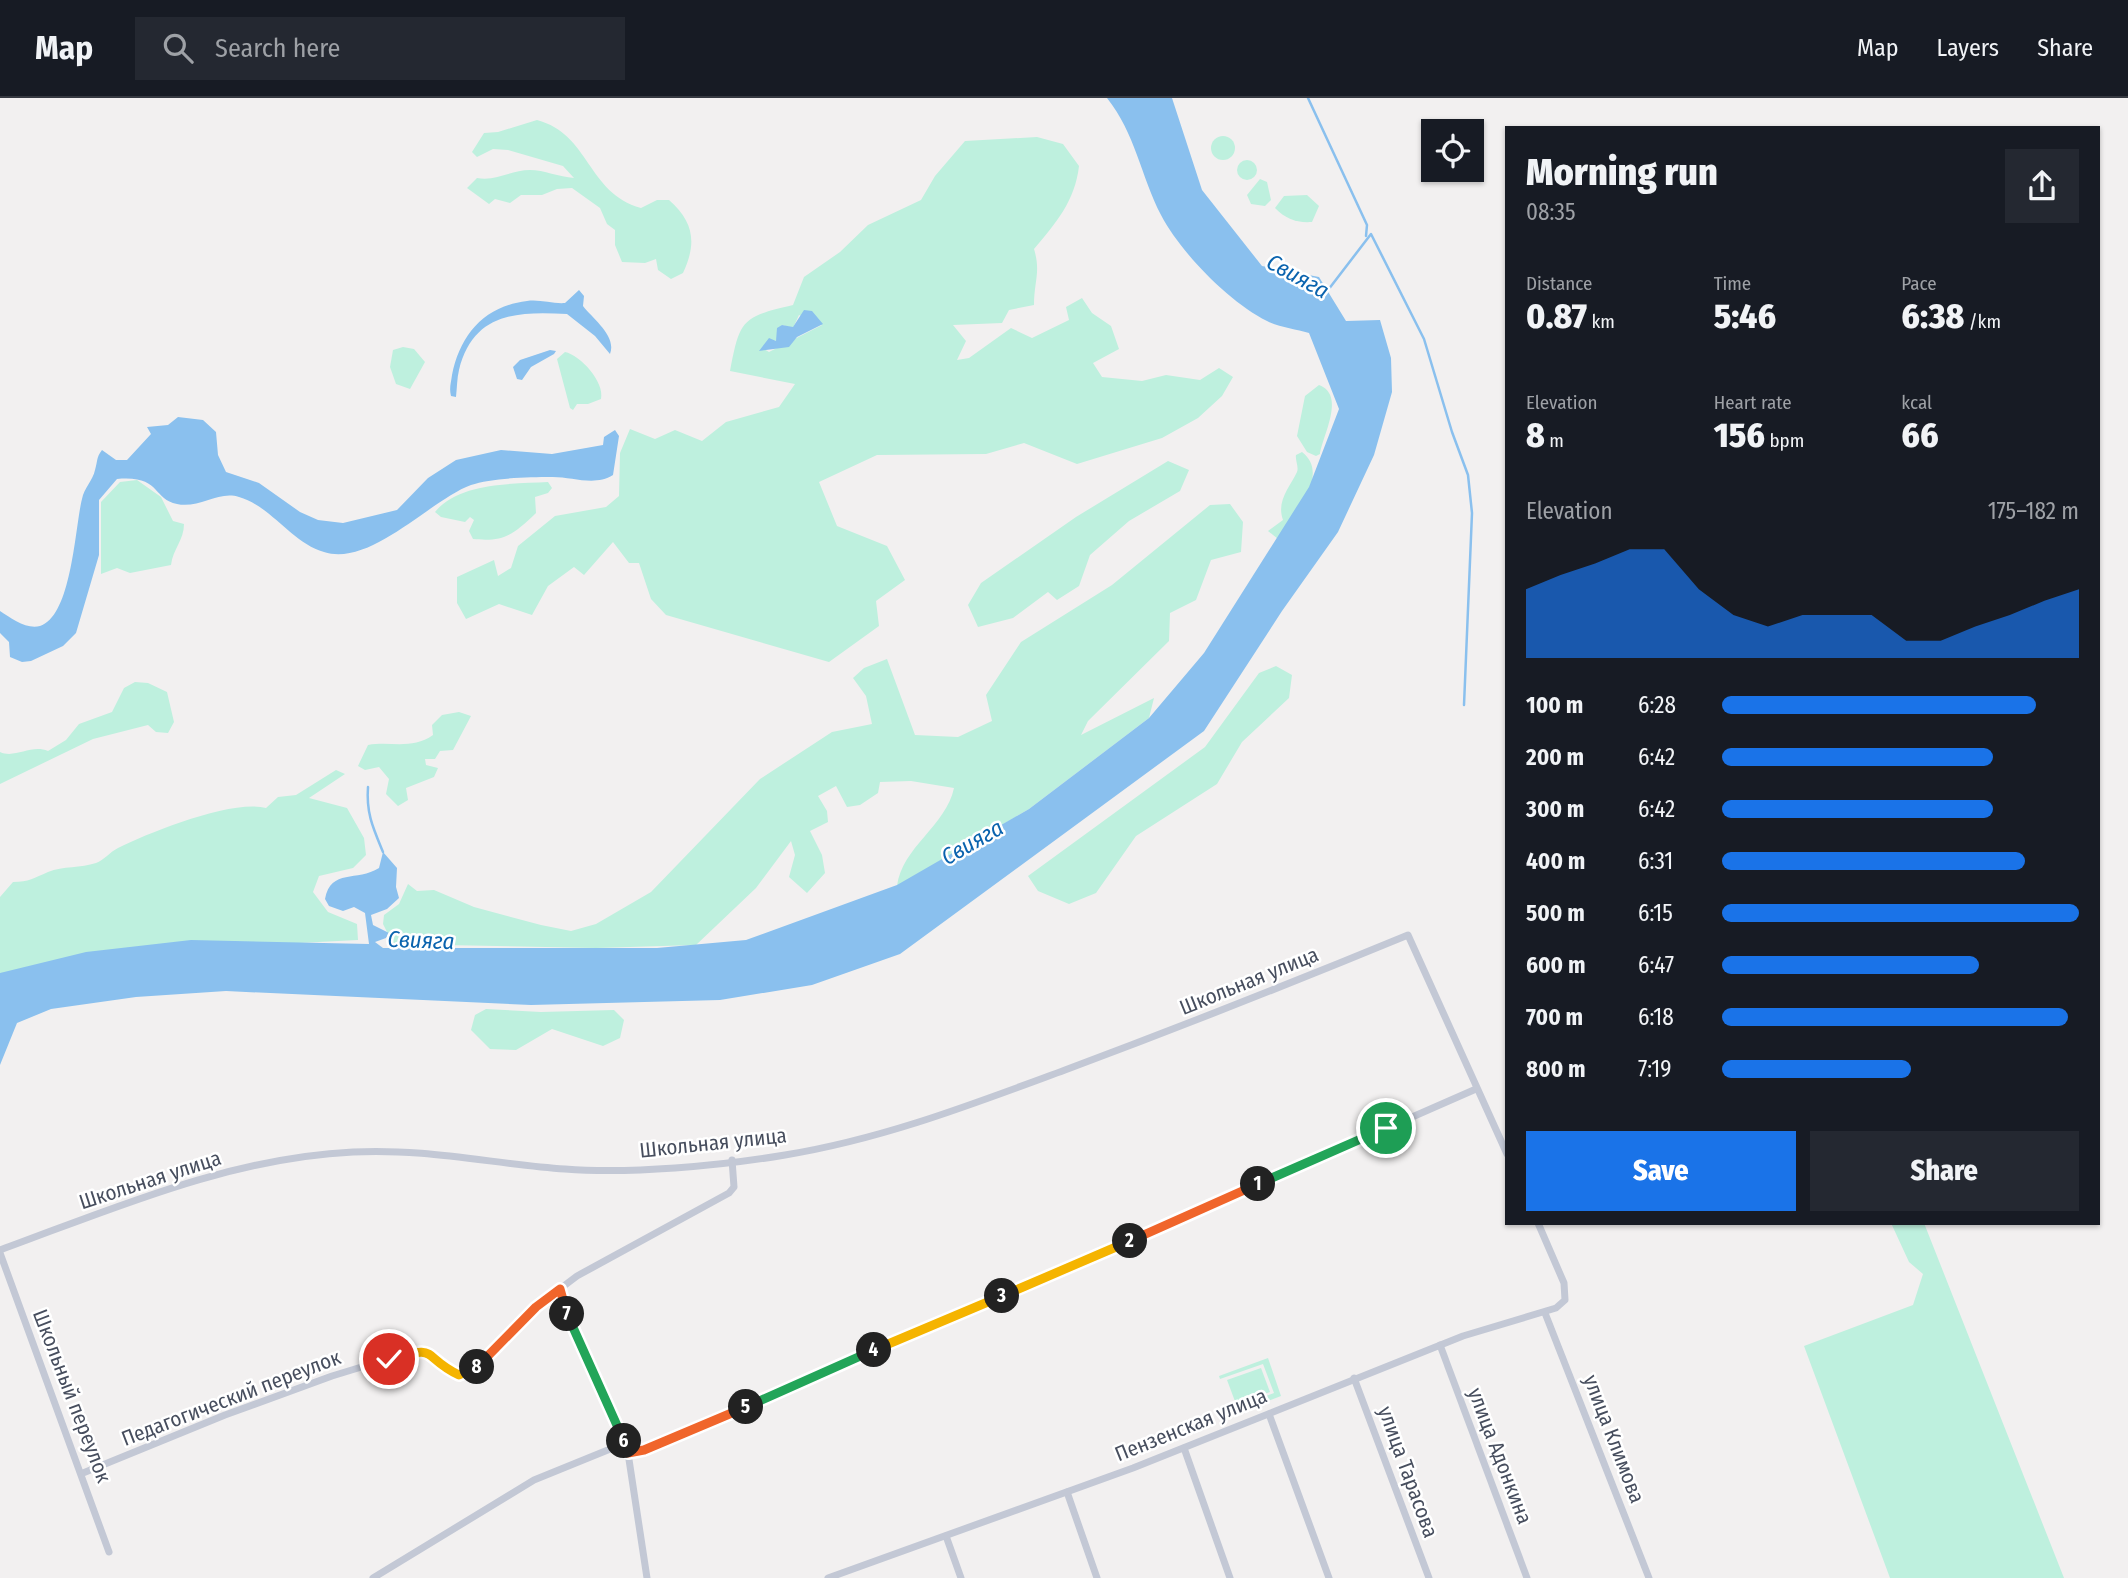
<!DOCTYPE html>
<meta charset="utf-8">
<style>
body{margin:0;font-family:"Fira Sans Condensed",sans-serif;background:#242831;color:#f1f3f6;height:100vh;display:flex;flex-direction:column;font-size:26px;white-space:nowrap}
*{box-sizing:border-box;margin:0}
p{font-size:23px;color:#9ea1a6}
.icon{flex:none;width:38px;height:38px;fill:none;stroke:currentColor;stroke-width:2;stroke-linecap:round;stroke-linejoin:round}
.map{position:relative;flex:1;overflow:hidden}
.sheet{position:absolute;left:1505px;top:28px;width:595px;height:1099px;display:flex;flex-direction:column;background:#171b24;border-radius:0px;box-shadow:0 2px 5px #0004}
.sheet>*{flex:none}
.fabs{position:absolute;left:1421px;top:21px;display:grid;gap:14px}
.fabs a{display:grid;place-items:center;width:63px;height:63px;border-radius:0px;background:#171b24;box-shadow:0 2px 5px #0004;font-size:35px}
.pin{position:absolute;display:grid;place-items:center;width:60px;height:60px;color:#fff;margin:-30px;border:4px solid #fff;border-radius:50%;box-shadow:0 2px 7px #0007}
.km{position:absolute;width:35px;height:35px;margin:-18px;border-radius:50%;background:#222;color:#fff;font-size:19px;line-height:35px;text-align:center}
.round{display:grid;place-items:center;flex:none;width:74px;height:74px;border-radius:0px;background:#242831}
.overview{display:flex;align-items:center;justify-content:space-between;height:119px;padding:0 21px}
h1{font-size:38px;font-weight:800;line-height:52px}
.figures{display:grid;grid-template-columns:repeat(3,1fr);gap:10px;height:119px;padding:7px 21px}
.figures div{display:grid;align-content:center}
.figures b{font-size:35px;font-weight:800}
.figures small{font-size:19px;font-weight:400}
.figures p{font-size:19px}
.chart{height:196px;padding:14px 21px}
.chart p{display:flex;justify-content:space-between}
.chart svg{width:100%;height:126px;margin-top:7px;fill:#1a73e8;opacity:.7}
.button{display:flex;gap:14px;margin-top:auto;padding:14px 21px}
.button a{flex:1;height:80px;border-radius:0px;background:#1a73e8;color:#fff;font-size:28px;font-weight:800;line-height:80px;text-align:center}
.button a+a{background:#242831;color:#f1f3f6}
ul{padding:0 21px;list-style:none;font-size:23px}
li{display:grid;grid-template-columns:112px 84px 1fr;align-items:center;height:52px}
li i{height:18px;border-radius:9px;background:#1a73e8}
header{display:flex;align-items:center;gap:42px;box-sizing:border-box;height:98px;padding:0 35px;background:#171b24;border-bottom:2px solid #363941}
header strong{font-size:33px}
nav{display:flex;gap:38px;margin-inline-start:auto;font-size:24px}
.search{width:490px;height:63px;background:#242831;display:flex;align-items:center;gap:18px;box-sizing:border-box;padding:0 24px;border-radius:0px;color:#9ea1a6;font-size:26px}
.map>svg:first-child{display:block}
.green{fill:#bef0de;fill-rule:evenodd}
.water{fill:#8ac0ee}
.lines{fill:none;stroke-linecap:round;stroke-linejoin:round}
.stream{stroke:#8ac0ee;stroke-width:2.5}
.street{stroke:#c3c8d5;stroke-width:7}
.split-1-casing{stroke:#fff;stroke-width:14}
.split-2-casing{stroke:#fff;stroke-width:14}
.split-3-casing{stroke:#fff;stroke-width:14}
.split-4-casing{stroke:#fff;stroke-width:14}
.split-5-casing{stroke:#fff;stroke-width:14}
.split-6-casing{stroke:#fff;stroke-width:14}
.split-7-casing{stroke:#fff;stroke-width:14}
.split-8-casing{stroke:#fff;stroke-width:14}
.split-9-casing{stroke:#fff;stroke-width:14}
.split-1{stroke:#22a559;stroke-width:9}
.split-2{stroke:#f0652b;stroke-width:9}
.split-3{stroke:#f5b400;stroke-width:9}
.split-4{stroke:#f5b400;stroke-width:9}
.split-5{stroke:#22a559;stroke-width:9}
.split-6{stroke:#f0652b;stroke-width:9}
.split-7{stroke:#22a559;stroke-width:9}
.split-8{stroke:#f0652b;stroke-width:9}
.split-9{stroke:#f5b400;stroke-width:9}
.labels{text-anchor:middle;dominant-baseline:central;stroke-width:5;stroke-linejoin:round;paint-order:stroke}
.street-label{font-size:21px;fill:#474e5e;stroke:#fff}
.water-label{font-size:23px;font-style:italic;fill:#0a63ae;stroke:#fff}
</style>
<header>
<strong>Map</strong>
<div class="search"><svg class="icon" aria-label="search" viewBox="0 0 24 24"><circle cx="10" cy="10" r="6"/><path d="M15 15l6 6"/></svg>Search here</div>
<nav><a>Map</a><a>Layers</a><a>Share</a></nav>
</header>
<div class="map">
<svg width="2128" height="1480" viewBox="0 0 2128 1480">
<rect width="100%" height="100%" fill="#f2f0f0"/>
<g class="green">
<path d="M 537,22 C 590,36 587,95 641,110 L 657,102 L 669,102 C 694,124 697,145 683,175 L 671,181 L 658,172 L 656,161 L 645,165 L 622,164 L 615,147 L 615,132 L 607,126 L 600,110 L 572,90 L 557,91 L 542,97 L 521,97 L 510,105 L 495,101 L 489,106 L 467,90 L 477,80 C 495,84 511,72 530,72 C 544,72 559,79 574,80 L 563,68 L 508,52 L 493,51 L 477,59 L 472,54 L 484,35 L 498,34 Z"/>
<circle cx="1223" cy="50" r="12"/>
<path d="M 1037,39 L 1063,46 L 1079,68 C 1075,103 1056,125 1034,151 C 1041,174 1034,183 1034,207 L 1009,212 L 1002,225 L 953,227 L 966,243 L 957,262 L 969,260 L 1011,230 L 1032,240 L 1069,222 L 1066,209 L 1082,200 L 1092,215 L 1111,228 L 1119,251 L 1093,265 L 1102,279 L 1142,283 L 1166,277 L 1200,282 L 1219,270 L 1233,279 L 1222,298 L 1198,320 L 1162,340 L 1077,366 L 1024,345 L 986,356 L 877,357 L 819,384 L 837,428 L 887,448 L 905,482 L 876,503 L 879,528 L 829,564 L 666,517 L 651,501 L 639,465 L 629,465 L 613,444 L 584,477 L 574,469 L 548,488 L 532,517 L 499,506 L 466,521 L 457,505 L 457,479 L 494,462 L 498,478 L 511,470 L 518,448 L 555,418 L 606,409 L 619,398 L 620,355 L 630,331 L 655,341 L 675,332 L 702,343 L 726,324 L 779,309 L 795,286 L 730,273 C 740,221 742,219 793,207 L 804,179 L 840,154 L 868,127 L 921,102 L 935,78 L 965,43 ZM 799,217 L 822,227 L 769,254 L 764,251 L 771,242 L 776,243 L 782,227 L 793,230 Z"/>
<circle cx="1247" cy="72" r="10"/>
<polygon points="1260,81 1267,84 1271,102 1265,108 1251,106 1247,97"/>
<path d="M 1307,97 L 1319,108 L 1312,124 C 1296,125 1286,121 1275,110 L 1284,98 Z"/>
<polygon points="403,249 414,251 425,264 410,291 396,286 390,269 393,252"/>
<path d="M 565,254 C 580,257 605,284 601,301 L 588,306 L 577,306 L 573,312 L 570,310 L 557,261 Z"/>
<path d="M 1319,287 C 1346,297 1323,337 1320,356 L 1316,358 L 1307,354 L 1297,338 L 1305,298 Z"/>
<path d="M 1302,354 C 1331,376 1294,419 1278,441 L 1268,433 L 1283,422 C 1276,403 1290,389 1297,374 C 1299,369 1295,362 1296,357 Z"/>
<polygon points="1168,363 1189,372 1180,393 1129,423 1090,457 1079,488 1057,502 1048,494 1013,520 978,529 968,507 981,485 1076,419"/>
<path d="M 137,382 L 161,399 L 173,423 L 184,426 C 184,442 173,451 171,467 L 130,475 L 117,470 L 101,476 L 101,404 L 120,384 Z"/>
<path d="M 548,384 L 552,390 L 548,395 L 535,399 L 536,415 C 513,437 504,444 473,441 L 469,433 L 474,422 L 470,419 L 465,424 L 441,419 L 435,414 C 459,384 514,386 548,384 Z"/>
<path d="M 1230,406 L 1243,424 L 1241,454 L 1211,462 L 1196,502 L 1170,515 L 1169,543 L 1088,623 L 1081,637 L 1154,600 L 1149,620 L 1029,711 L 897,788 C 902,749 946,728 954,690 L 911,683 L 880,684 L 878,695 L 860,707 L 847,709 L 836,688 L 818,698 L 827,713 L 828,724 L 810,733 L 822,757 L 825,775 L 807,795 L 789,779 L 795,757 L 791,743 L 756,790 L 696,847 L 596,850 L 388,846 L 387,834 L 383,826 L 384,817 L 399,806 L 408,786 L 417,793 L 434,792 L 474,809 L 541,827 L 571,833 L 596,826 L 651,794 L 760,681 L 832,634 L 872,626 L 866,598 L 853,580 L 864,570 L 887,561 L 915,637 L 958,639 L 992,623 L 986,597 L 1021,544 L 1112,487 L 1210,407 Z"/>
<polygon points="1276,568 1292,577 1289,600 1242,644 1217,686 1136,738 1096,795 1069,806 1038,793 1028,778 1205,649 1259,575"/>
<path d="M 135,584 L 148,585 L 167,594 L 174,624 L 168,635 L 156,634 L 148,627 L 93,641 L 0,686 L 0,654 C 15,661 31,646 48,653 L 66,642 L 79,626 L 112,614 L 124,590 Z"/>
<path d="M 459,614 L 471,618 L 453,652 L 440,653 L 435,661 L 425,661 L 426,667 L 438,670 L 434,679 L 406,690 L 408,702 L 398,708 L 386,696 L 389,681 L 379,669 L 365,672 L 358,668 L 368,647 C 391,643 412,652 433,637 L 432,627 L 442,617 Z"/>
<path d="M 336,672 L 345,676 L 309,700 L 347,710 L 364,740 L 366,757 L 353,770 L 319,778 L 313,794 L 328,814 L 357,826 L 358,842 L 139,853 L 0,883 L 0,799 L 13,784 C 29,784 34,780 48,774 C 63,768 81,770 96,765 C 104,762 110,754 118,750 C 150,734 233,701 266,710 L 278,699 L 296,697 Z"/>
<polygon points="486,911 541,914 614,912 624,922 620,940 603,948 552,931 516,952 490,951 471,932 475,917"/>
<polygon points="1891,1125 1924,1125 2064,1480 1890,1480 1804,1248 1913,1207 1923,1176 1909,1164"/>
<polygon points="1268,1260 1281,1298 1233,1316 1231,1311 1274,1295 1263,1266 1220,1281 1219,1278"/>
<polygon points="1261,1270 1270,1294 1236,1306 1227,1282"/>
</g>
<g class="water">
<path d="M 1107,0 L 1172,0 L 1202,92 L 1262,168 L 1319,179 L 1346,223 L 1380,222 L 1391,260 L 1392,294 L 1374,357 L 1338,434 L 1282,513 L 1204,633 L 900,856 L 812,887 L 720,902 L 531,907 L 226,893 L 136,899 L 51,911 L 17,925 L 0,967 L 0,875 L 86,854 L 191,842 L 369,846 L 365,815 L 354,809 L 343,813 L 329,808 L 325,801 C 331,770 357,784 379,770 L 383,754 L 397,770 L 396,789 L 399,800 L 387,811 L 371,817 L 373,827 L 389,835 L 386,840 L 375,844 L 383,850 L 657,850 L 746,842 L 897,787 L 1029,711 L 1149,620 L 1204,555 L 1309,389 L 1339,311 L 1309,235 C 1296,231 1279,229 1267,223 C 1229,204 1181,155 1161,117 C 1141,78 1135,35 1107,0 Z"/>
<path d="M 579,192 L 584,198 L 583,208 C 593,221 617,238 610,256 L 595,238 L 567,216 C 517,213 473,215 459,272 C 457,280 457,290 456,299 L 451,298 C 449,290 451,285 452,277 C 460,237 484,208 527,203 C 539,201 553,206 565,205 Z"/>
<polygon points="804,212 812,213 823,226 797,239 789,249 759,253 769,240 776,243 777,230 782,227 793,229"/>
<polygon points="550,252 556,253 554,256 531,269 522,282 517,281 513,269 520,262"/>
<path d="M 178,319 L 203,322 L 216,334 L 218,357 L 226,374 L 259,385 L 300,414 L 318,422 L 343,425 L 397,412 L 428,380 L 456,362 L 501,352 L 552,356 L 603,347 L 604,339 L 615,332 L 619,338 L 613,377 C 594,389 571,378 550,379 C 530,379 490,380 471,387 C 430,402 371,469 324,454 C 292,445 271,408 239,399 C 219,392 199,411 177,406 C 152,401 161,377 117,381 L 99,402 L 99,457 L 76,535 L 63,548 L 31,563 L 22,564 L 10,559 L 9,544 L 0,535 L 0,513 C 11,520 27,532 40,528 C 72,518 75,428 82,401 C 84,390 93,382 95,372 C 98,362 96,360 102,352 L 116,362 L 127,362 L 151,336 L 147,329 L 168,327 Z"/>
</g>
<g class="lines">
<g class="stream">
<polyline points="1308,0 1367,127 1366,138"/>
<polyline points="1325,196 1371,136 1424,241 1452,334 1468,377 1472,415 1464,607"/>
<path d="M 368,689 C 366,715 373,730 383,754"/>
</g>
<g class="street">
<path d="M 0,1152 C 115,1110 229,1060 353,1054 C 424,1050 494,1066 565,1071 C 630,1076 720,1068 785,1057 C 883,1041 973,1006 1065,972 C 1180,929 1294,884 1408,837 L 1507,1056"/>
<polyline points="0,1155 109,1454"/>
<polyline points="560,1191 569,1221 628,1355 647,1480"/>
<polyline points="1545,1215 1649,1480"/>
<polyline points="1440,1247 1527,1480"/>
<polyline points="1354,1280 1429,1480"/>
<polyline points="1269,1316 1329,1480"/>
<polyline points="1184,1350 1230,1480"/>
<polyline points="628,1355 654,1349 732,1317 802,1282 1011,1195 1476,991"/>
<polyline points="83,1375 225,1317 332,1278 417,1252 427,1253 459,1277 467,1275 536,1209 577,1178 729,1095 734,1089 732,1062"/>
<polyline points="1067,1394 1097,1480"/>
<polyline points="946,1438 961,1480"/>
<polyline points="373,1480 534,1382 625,1345"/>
<polyline points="828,1480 1133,1370 1463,1238 1556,1210 1565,1202 1564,1185 1538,1125"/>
</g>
</g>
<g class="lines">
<g class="split-1-casing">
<polyline id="split-1" points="1258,1086 1386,1030"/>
</g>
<g class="split-2-casing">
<polyline id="split-2" points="1130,1143 1258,1086"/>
</g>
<g class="split-3-casing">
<polyline id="split-3" points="1002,1198 1130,1143"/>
</g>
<g class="split-4-casing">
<polyline id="split-4" points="874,1252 1002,1198"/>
</g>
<g class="split-5-casing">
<polyline id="split-5" points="746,1309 874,1252"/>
</g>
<g class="split-6-casing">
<polyline id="split-6" points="624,1343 628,1355 644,1352 746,1309"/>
</g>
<g class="split-7-casing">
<polyline id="split-7" points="567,1216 624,1343"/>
</g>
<g class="split-8-casing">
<polyline id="split-8" points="477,1269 536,1209 560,1191 567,1216"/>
</g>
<g class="split-9-casing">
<path id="split-9" d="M 389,1261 C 441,1246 420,1258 459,1277 L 477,1269"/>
</g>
<use href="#split-1" class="split-1"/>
<use href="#split-2" class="split-2"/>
<use href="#split-3" class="split-3"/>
<use href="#split-4" class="split-4"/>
<use href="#split-5" class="split-5"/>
<use href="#split-6" class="split-6"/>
<use href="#split-7" class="split-7"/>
<use href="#split-8" class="split-8"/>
<use href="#split-9" class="split-9"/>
</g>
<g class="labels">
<g class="street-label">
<text transform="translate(1249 883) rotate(-22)">Школьная улица</text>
<text transform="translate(713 1045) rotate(-6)">Школьная улица</text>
<text transform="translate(150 1082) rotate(-18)">Школьная улица</text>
<text transform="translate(72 1298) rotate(69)">Школьный переулок</text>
<text transform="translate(231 1300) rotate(-21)">Педагогический переулок</text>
<text transform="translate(1191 1327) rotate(-22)">Пензенская улица</text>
<text transform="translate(1614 1341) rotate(69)">улица Климова</text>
<text transform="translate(1500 1358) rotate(69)">улица Адонкина</text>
<text transform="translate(1408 1374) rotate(70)">улица Тарасова</text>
</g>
<g class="water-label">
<text transform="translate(1298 178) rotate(29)">Свияга</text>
<text transform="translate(972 744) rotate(-30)">Свияга</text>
<text transform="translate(421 842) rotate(2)">Свияга</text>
</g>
</g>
</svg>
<div class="fabs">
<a><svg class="icon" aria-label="locate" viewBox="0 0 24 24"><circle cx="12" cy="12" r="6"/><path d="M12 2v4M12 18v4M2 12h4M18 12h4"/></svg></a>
</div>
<div class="pin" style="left:1386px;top:1030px;background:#1e9e55"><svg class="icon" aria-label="arrive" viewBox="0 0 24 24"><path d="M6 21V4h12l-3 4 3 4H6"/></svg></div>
<div class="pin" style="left:389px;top:1261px;background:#d93025"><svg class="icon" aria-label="check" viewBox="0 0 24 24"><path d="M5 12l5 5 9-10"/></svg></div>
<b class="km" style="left:1258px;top:1086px">1</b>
<b class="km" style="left:1130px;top:1143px">2</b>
<b class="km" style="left:1002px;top:1198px">3</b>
<b class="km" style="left:874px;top:1252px">4</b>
<b class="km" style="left:746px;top:1309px">5</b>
<b class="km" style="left:624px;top:1343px">6</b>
<b class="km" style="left:567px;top:1216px">7</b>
<b class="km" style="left:477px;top:1269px">8</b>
<section class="sheet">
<div class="overview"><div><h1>Morning run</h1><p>08:35</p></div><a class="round"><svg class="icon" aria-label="share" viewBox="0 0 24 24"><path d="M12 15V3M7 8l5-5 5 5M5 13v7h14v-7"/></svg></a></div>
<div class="figures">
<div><p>Distance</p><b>0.87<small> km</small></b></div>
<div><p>Time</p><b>5:46</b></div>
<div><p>Pace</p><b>6:38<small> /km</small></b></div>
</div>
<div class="figures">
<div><p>Elevation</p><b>8<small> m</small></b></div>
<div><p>Heart rate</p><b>156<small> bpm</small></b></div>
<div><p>kcal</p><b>66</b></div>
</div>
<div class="chart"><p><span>Elevation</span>175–182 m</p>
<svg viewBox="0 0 160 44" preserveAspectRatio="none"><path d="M0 44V20L10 15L20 11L30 6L40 6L50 20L60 29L70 33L80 29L90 29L100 29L110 38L120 38L130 33L140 29L150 24L160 20V44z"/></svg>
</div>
<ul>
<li><b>100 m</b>6:28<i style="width:88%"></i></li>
<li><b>200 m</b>6:42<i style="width:76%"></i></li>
<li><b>300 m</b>6:42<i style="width:76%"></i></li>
<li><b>400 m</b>6:31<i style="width:85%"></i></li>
<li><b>500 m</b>6:15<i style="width:100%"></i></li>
<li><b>600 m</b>6:47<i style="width:72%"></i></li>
<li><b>700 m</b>6:18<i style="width:97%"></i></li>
<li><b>800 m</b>7:19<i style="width:53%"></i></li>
</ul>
<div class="button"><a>Save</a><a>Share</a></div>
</section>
</div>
